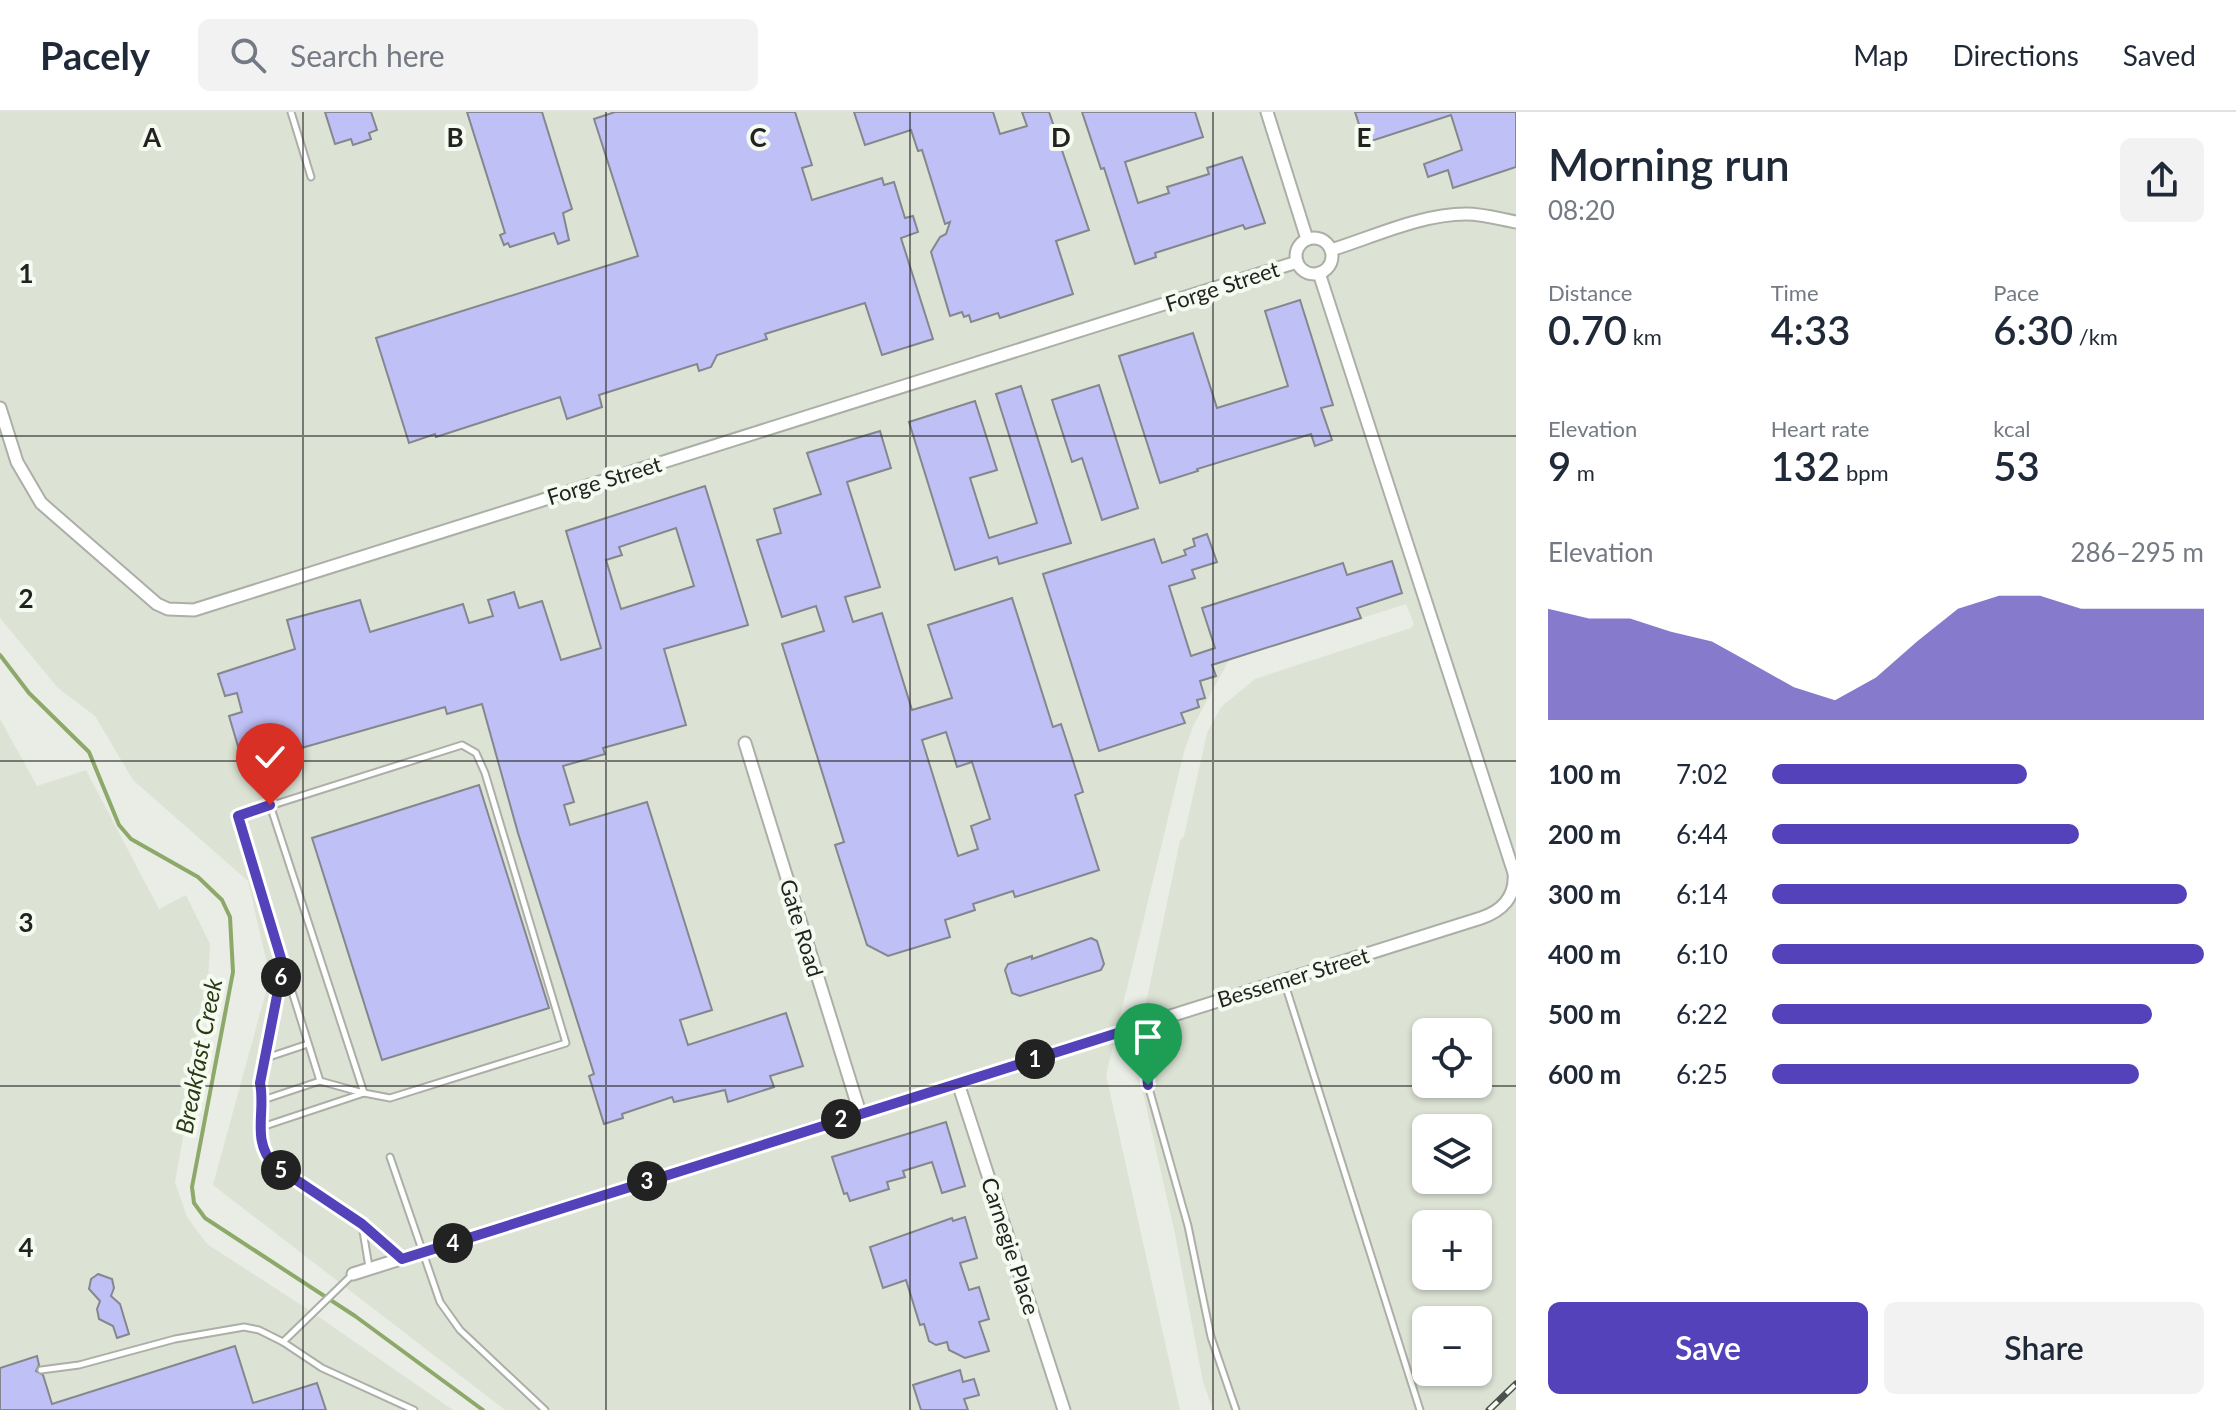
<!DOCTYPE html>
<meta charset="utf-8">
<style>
body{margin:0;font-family:Lato,sans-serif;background:#f2f2f3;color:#1f2937;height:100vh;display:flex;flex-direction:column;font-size:30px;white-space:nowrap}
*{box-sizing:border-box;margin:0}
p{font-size:26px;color:#747a83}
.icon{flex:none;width:44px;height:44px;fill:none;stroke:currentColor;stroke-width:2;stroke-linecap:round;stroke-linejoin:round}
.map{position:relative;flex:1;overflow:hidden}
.sheet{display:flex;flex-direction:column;background:#fff;width:720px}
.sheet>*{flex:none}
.controls{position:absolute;left:1412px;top:906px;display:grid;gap:16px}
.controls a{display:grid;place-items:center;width:80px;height:80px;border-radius:12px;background:#fff;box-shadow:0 2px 6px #0004;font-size:40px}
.pin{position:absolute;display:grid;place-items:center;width:68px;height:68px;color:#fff;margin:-82px -34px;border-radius:50% 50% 50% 0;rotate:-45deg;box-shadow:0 0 8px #0007}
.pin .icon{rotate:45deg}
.km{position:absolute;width:40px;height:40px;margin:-20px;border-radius:50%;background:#222;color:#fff;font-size:22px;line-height:40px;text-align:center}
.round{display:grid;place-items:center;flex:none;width:84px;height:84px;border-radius:12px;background:#f2f2f3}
.overview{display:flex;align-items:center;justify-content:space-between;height:136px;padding:0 32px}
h1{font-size:44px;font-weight:600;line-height:60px}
.figures{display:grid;grid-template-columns:repeat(3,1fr);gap:12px;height:136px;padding:8px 32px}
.figures div{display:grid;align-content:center}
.figures b{font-size:40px;font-weight:600}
.figures small{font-size:22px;font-weight:400}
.figures p{font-size:22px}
.chart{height:224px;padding:16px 32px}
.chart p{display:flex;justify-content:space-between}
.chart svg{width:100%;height:144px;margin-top:8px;fill:#5342b9;opacity:.7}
.action{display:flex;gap:16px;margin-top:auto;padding:16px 32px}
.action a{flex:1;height:92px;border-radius:12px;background:#5342b9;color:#fff;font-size:32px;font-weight:600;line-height:92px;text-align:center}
.action a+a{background:#f2f2f3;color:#1f2937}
ul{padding:0 32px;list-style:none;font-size:26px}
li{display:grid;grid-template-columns:128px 96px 1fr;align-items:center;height:60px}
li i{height:20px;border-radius:10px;background:#5342b9}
header{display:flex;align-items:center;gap:48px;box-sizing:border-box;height:112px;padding:0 40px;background:#fff;border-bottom:2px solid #e0e1e3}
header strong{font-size:38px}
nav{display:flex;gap:44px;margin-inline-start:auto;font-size:28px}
.search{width:560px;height:72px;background:#f2f2f3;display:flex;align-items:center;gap:20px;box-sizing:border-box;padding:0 28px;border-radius:12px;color:#747a83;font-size:30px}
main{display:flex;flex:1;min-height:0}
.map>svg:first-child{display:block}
.built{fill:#dce3d4;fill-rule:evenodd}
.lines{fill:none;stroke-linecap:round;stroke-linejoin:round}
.stream{stroke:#8da96a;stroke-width:4}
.building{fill:#bfc0f5;stroke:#85868e;stroke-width:2;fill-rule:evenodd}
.lane-casing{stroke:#abafa7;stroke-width:9}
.street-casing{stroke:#abafa7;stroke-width:15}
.lane{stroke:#fff;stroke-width:5}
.street{stroke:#fff;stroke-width:11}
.rail-casing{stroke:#4e504b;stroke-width:7}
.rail{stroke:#f6fbf2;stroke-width:4;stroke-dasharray:12;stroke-linecap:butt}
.route-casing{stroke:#fff;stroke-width:16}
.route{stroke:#5342b9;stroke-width:10}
.grid{fill:none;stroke:#222320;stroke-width:2;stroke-opacity:0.55}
.labels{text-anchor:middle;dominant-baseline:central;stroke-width:8;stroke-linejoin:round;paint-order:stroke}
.street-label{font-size:22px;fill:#222320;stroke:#f6fbf2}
.water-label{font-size:24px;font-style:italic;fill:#2a3914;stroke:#f6fbf2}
.grid-label{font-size:26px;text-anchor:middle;font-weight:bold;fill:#222320;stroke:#f6fbf2;stroke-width:8;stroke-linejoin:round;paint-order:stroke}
</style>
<header>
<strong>Pacely</strong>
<div class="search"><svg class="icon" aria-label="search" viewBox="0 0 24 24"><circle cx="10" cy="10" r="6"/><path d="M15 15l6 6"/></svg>Search here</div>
<nav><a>Map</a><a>Directions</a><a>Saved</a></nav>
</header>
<main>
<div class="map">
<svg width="1516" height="1298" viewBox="0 0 1516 1298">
<rect width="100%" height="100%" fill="#e9ede5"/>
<g class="built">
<path d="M 0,0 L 1516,0 L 1516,1298 L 1213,1298 L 1203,1270 L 1175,1122 L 1139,963 L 1146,891 L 1180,729 L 1184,724 L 1207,621 L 1221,595 L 1255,567 L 1411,516 L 1414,512 L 1406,492 L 1229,548 L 1193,614 L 1184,640 L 1106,963 L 1180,1298 L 505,1298 L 213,1073 L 270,865 L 248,769 L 133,668 L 95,604 L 58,576 L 0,506 ZM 1426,920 L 1478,920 L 1478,972 L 1426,972 ZM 1426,1016 L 1478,1016 L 1478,1068 L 1426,1068 ZM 1426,1112 L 1478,1112 L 1478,1164 L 1426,1164 ZM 1426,1208 L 1478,1208 L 1478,1260 L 1426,1260 Z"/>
<polygon points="0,607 37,674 86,658 159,797 186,783 210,832 207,891 175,1070 187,1105 207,1132 306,1196 453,1298 0,1298"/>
</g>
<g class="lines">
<polyline class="stream" points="0,543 29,581 89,640 119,713 131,727 198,765 222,788 230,805 233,860 192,1075 194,1091 205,1106 355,1204 483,1298"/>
</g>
<g class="building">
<polygon points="325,0 371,0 377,18 369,21 371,27 353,33 351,27 335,32"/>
<polygon points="467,0 542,0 572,97 563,101 569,128 558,132 554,121 510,135 508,131 504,133 500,123 505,121"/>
<polygon points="615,0 795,0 812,53 802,56 812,88 882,66 884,73 894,70 905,106 913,104 918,120 901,126 933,227 882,243 865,191 765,222 767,227 717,243 711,255 699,259 697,252 599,283 602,295 567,307 560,285 436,325 435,322 409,331 376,226 638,144 594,7"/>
<polygon points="854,0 993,0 1000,22 1027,14 1022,0 1049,0 1089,118 1056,129 1073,182 1000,206 998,201 971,210 969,203 964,205 962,200 950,204 931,140 940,125 946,122 950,110 945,112 922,38 918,39 911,18 865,33"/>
<polygon points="1082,0 1195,0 1203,25 1125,50 1138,91 1169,81 1167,75 1209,62 1207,56 1242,45 1265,111 1245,117 1243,113 1155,141 1156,145 1135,152 1104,56 1101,57"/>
<polygon points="1355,0 1516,0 1516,55 1453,76 1448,58 1428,65 1424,52 1462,38 1451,3 1365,31"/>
<polygon points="1300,188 1333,293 1321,296 1332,328 1315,334 1311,322 1197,357 1198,359 1160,371 1119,244 1193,221 1217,296 1288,274 1265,199"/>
<polygon points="1099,273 1138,396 1102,408 1082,346 1072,350 1052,288"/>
<polygon points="1021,274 1071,431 999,452 997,445 955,458 909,310 975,289 997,358 970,366 989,426 1037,411 996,282"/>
<path d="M 880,319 L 891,356 L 847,370 L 880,475 L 845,485 L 853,510 L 882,501 L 912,598 L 952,586 L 928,513 L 1012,486 L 1053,615 L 1061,612 L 1076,658 L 1083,680 L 1075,683 L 1099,758 L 1015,785 L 1013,779 L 973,792 L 975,798 L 945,808 L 950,825 L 888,844 L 867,833 L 835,733 L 844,730 L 782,532 L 824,519 L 816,494 L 782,505 L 757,428 L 781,421 L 774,397 L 821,382 L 807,341 ZM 946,620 L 957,655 L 972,650 L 990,707 L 971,714 L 978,737 L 958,744 L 922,628 Z"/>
<path d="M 705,374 L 748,513 L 664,537 L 686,613 L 603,636 L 605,642 L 563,654 L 574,690 L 564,693 L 570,713 L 647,690 L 712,898 L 680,908 L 688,933 L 786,901 L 803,954 L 770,964 L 774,975 L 728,990 L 725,978 L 674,990 L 672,985 L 622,1002 L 623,1006 L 604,1012 L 589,964 L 594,962 L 518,721 L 482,592 L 447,602 L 445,595 L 256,649 L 253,637 L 240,641 L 229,604 L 242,600 L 237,581 L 225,584 L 218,562 L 295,537 L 287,508 L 360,488 L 370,520 L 463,492 L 469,511 L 493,504 L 488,488 L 514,480 L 519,496 L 542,489 L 561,548 L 601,536 L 566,419 ZM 676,416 L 694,474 L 621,497 L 606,448 L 622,443 L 619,435 Z"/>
<polygon points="1207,422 1217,450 1192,458 1195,466 1169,474 1191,544 1215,536 1202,496 1343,451 1347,463 1392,449 1402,481 1357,496 1361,506 1212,553 1216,564 1200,569 1205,586 1197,588 1199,595 1181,601 1185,611 1099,639 1043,462 1154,427 1162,451 1186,443 1184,438 1195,434 1193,427"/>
<polygon points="479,673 549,896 382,948 312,726"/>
<polygon points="1091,826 1097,829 1104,852 1101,858 1020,884 1012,881 1005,858 1008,852 1032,844 1032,847"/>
<polygon points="946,1010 965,1074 942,1081 932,1050 903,1059 905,1065 887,1070 889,1077 850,1089 847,1081 844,1082 832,1045"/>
<polygon points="965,1105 977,1146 960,1151 969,1178 979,1175 989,1207 979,1210 989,1239 965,1246 949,1238 947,1230 936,1233 929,1229 924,1212 920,1213 906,1168 883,1176 870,1135 952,1106 953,1109"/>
<polygon points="98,1162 112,1167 114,1176 111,1184 120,1192 129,1222 117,1226 113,1214 99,1207 97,1197 100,1189 89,1177 91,1167"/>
<polygon points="235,1234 253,1291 317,1271 326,1298 0,1298 0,1256 37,1244 39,1253 36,1259 43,1263 52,1292"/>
<polygon points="960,1258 963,1270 974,1267 979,1283 964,1287 968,1298 921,1298 913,1273"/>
</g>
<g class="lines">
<g class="lane-casing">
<g id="lane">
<polyline points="291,0 311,65"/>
<polyline points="270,693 364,981"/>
<polyline points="284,854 320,969"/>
<polyline points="1284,869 1420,1298"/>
<path d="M 1162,907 C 1167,933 1144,945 1148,973 L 1188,1114 L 1211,1225 L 1236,1298"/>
<polyline points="266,946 308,932"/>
<polyline points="263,988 320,969 363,981"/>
<polyline points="259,1016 364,981 390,986 566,931 485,661 476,641 462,633 238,704 283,853 260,971 263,986 259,1016 267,1046 274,1053 362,1112 401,1146"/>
<polyline points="390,1045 440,1190 460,1218 545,1298"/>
<polyline points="362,1113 369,1155"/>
<polyline points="283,1230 322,1256 414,1298"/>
<polyline points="41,1258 79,1253 175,1227 244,1215 259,1218 283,1230 352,1163"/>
</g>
</g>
<g class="street-casing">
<g id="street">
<polyline points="1267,0 1307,127"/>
<circle cx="1314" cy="144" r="18"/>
<path d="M 1331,138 C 1373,125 1421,102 1466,102 C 1483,102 1500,107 1516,110"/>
<polyline points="0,296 17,350 41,391 157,492 168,497 194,498 1297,150"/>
<polyline points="745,631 860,1001"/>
<polyline points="958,971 1064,1298"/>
<path d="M 353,1162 L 1481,806 C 1502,799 1516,785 1514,761 L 1319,161"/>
</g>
</g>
<use href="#lane" class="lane"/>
<use href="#street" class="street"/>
<g class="rail-casing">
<polyline id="rail" points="1489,1298 1516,1272"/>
</g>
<use href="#rail" class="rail"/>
</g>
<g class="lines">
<g class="route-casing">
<path id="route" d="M 270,693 L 238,704 L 283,853 L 260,971 C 266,1000 251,1028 274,1053 L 362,1112 L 402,1147 L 1162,907 C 1167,933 1144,945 1148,973"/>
</g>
<use href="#route" class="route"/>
</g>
<path class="grid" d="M 303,0 L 303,1298M 606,0 L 606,1298M 910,0 L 910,1298M 1213,0 L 1213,1298M 0,324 L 1516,324M 0,649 L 1516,649M 0,974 L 1516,974"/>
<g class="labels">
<g class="street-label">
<text transform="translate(1222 174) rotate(-18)">Forge Street</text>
<text transform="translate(604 368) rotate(-17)">Forge Street</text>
<text transform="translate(802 816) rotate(73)">Gate Road</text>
<text transform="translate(1293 865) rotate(-17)">Bessemer Street</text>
<text transform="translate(1011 1134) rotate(72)">Carnegie Place</text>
</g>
<g class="water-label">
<text transform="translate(198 944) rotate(-79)">Breakfast Creek</text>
</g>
</g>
<g class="grid-label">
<text x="152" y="35">A</text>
<text x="455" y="35">B</text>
<text x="758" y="35">C</text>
<text x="1061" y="35">D</text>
<text x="1364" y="35">E</text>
<text x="26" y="171">1</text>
<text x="26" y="496">2</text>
<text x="26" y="820">3</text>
<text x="26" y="1145">4</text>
</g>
</svg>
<div class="controls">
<a><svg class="icon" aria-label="locate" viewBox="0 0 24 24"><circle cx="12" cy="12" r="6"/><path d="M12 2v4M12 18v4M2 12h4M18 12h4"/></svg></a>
<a><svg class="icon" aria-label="layers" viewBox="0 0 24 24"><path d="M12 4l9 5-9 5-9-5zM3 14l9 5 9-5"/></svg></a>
<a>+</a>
<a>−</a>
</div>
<div class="pin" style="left:1148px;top:973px;background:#1e9e55"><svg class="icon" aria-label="arrive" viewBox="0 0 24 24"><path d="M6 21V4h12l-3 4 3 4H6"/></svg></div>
<div class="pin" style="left:270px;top:693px;background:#d93025"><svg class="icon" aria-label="check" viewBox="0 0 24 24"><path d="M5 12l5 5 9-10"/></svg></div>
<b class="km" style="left:1035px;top:947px">1</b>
<b class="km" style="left:841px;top:1007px">2</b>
<b class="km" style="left:647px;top:1069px">3</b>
<b class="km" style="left:453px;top:1131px">4</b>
<b class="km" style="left:281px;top:1058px">5</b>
<b class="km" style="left:281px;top:865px">6</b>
</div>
<section class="sheet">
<div class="overview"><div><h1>Morning run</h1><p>08:20</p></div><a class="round"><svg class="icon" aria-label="share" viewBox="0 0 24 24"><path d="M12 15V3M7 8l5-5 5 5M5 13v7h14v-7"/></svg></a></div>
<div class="figures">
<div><p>Distance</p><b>0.70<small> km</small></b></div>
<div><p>Time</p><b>4:33</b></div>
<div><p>Pace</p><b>6:30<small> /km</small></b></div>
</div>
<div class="figures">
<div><p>Elevation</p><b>9<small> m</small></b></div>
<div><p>Heart rate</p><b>132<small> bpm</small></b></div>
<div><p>kcal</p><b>53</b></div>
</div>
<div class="chart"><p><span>Elevation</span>286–295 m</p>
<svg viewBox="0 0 160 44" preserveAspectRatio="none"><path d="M0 44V10L10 13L20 13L30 17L40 20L50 27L60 34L70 38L80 31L90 20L100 10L110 6L120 6L130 10L140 10L150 10L160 10V44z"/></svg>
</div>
<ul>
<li><b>100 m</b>7:02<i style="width:59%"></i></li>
<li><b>200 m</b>6:44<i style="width:71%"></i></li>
<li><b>300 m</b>6:14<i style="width:96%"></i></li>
<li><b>400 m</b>6:10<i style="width:100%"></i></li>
<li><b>500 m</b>6:22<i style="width:88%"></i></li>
<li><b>600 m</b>6:25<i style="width:85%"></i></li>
</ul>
<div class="action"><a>Save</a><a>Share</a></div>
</section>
</main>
